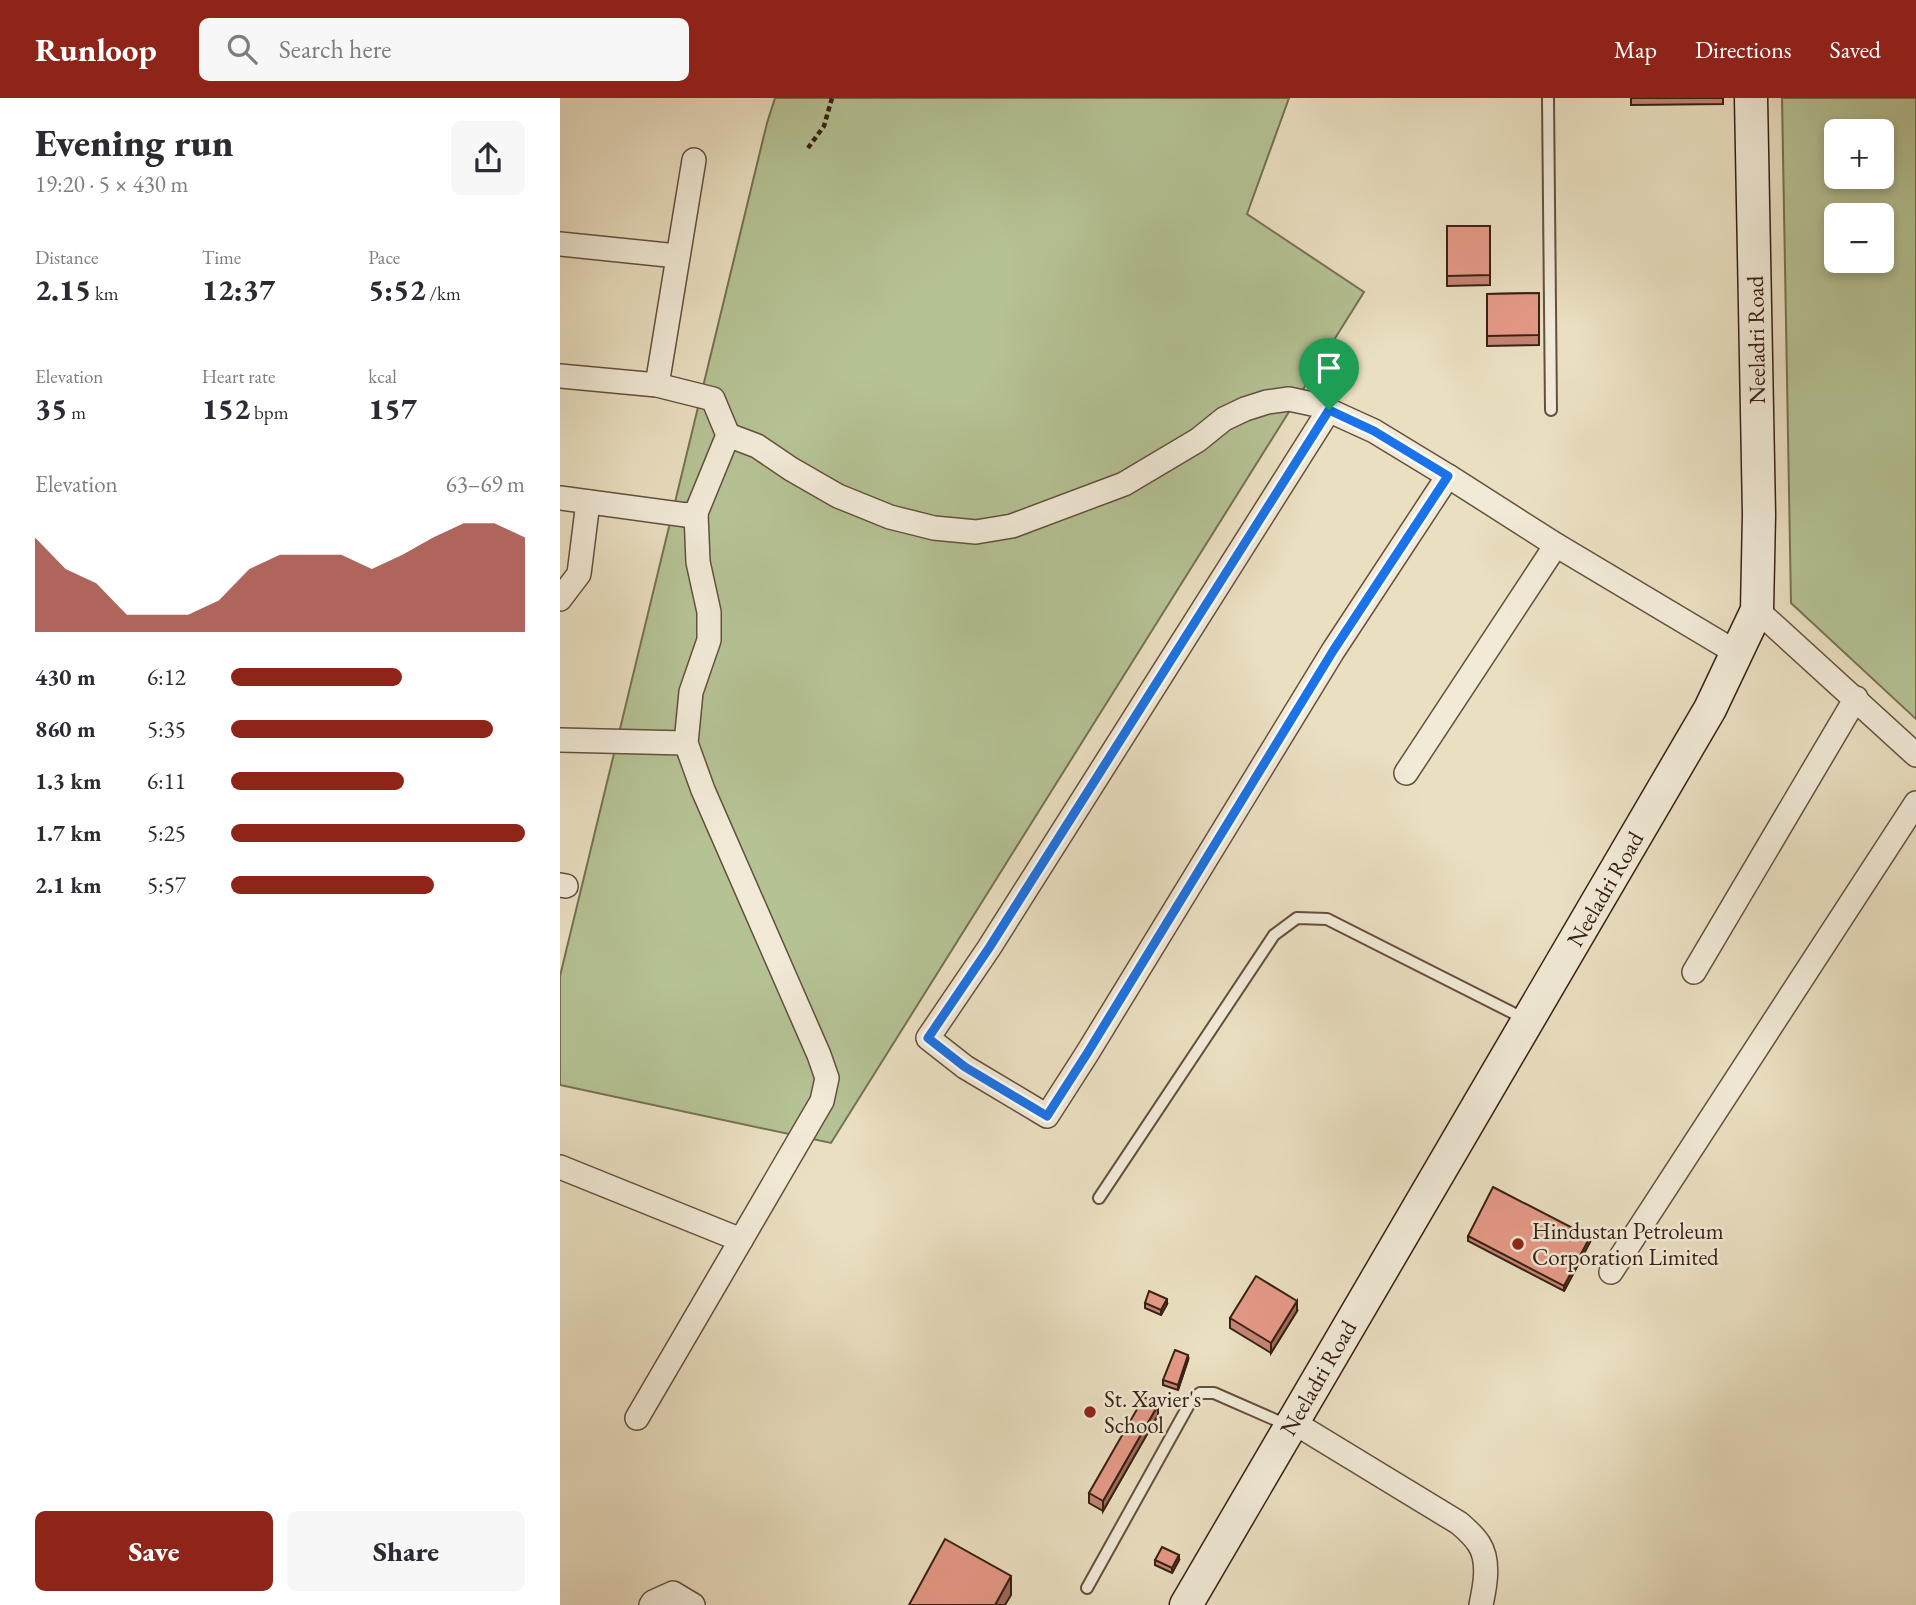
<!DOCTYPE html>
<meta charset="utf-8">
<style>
body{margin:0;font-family:"EB Garamond",serif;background:#f7f7f7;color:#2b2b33;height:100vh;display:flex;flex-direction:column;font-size:26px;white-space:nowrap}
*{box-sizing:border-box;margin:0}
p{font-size:23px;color:#7c7c81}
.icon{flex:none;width:38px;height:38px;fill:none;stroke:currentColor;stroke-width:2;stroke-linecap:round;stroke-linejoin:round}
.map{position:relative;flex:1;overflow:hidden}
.drawer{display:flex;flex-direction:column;background:#fff;width:560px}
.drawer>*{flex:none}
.controls{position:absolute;left:1264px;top:21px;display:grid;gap:14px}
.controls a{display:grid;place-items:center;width:70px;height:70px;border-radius:10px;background:#fff;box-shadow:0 4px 10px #0003;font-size:35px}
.pin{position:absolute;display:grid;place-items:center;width:60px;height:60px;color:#fff;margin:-72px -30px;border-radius:50% 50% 50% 0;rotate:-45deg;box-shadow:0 0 7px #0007}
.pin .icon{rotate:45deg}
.round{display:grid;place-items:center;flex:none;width:74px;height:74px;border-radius:10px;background:#f7f7f7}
.headline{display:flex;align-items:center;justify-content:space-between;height:119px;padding:0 35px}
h1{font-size:38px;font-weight:800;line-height:52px}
.figures{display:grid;grid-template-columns:repeat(3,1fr);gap:10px;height:119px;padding:7px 35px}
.figures div{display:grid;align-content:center}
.figures b{font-size:30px;font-weight:800}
.figures small{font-size:19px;font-weight:400}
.figures p{font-size:19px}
.chart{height:196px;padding:14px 35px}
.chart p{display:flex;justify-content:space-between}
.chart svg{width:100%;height:126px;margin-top:7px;fill:#8f2418;opacity:.7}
.primary-button{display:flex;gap:14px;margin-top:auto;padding:14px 35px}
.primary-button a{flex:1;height:80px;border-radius:10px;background:#8f2418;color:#fff;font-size:28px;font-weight:800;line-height:80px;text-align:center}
.primary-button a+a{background:#f7f7f7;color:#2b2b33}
ul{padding:0 35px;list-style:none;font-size:23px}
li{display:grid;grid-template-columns:112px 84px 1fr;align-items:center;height:52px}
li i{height:18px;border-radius:9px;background:#8f2418}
header{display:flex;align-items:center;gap:42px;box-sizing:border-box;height:98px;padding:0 35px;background:#8f2418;color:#fff}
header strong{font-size:33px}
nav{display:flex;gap:38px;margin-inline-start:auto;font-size:24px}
.search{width:490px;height:63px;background:#f7f7f7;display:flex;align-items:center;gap:18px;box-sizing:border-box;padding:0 24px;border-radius:10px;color:#7c7c81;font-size:26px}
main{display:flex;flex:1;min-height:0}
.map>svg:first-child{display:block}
.green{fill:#b5c294;stroke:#767154;stroke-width:2;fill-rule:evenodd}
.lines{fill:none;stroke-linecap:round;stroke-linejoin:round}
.lane-casing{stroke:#64503e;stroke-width:14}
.street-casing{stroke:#64503e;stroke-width:26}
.secondary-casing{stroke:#382013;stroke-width:35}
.path{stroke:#382013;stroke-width:4.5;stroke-dasharray:5 3.5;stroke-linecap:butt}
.lane{stroke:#f1ead7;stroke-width:10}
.street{stroke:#f1ead7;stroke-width:23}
.secondary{stroke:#f1ead7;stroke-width:32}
.wall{fill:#c58474;stroke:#382013;stroke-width:2}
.shaded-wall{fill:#a06b5e;stroke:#382013;stroke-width:2}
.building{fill:#e59987;stroke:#382013;stroke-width:2}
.route-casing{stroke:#fff;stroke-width:14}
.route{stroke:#1a73e8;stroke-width:9}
.poi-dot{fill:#8f2418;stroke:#f1ead7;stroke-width:2.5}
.labels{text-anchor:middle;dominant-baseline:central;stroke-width:5;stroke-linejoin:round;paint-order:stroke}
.street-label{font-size:23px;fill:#382013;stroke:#f1ead7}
.poi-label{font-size:23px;fill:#382013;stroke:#f1ead7;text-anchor:start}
</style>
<header>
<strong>Runloop</strong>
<div class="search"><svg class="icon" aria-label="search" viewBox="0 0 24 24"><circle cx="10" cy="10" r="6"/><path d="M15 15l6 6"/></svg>Search here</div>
<nav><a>Map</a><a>Directions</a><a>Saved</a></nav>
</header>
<main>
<section class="drawer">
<div class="headline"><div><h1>Evening run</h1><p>19:20 · 5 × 430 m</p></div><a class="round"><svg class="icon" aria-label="share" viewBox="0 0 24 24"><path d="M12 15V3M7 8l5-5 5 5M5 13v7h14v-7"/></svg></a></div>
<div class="figures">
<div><p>Distance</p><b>2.15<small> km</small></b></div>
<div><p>Time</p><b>12:37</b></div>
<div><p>Pace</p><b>5:52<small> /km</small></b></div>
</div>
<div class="figures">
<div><p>Elevation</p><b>35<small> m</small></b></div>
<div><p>Heart rate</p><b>152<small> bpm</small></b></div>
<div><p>kcal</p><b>157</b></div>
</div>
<div class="chart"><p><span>Elevation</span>63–69 m</p>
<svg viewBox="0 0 160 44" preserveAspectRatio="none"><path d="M0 44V11L10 22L20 27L30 38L40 38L50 38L60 33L70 22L80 17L90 17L100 17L110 22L120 17L130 11L140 6L150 6L160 11V44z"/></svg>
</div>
<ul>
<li><b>430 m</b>6:12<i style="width:58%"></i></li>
<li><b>860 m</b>5:35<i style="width:89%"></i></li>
<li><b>1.3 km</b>6:11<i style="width:59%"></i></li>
<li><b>1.7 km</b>5:25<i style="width:100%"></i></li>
<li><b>2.1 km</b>5:57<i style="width:69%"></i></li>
</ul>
<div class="primary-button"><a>Save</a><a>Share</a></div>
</section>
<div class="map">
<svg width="1356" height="1507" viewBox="0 0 1356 1507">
<rect width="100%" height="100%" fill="#eadfc1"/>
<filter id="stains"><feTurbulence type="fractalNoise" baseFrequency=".00286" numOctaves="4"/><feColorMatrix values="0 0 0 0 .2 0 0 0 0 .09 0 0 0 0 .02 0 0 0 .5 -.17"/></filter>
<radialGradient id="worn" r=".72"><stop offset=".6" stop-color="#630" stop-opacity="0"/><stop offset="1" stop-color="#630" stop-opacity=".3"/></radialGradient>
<g class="green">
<polygon points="215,0 729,0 687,116 804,194 271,1045 0,987 0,878 207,25"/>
<path d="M 1222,0 L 1356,0 L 1356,621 L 1231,505 ZM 1276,33 L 1321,33 L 1321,79 L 1276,79 ZM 1276,117 L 1321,117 L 1321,163 L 1276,163 Z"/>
</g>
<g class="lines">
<g class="lane-casing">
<g id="lane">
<polyline points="988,0 991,312"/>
<polyline points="539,1100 714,837 737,820 767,821 965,921"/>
<polyline points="527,1490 631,1303 640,1295 654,1295 727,1327"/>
</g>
</g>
<g class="street-casing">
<g id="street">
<polyline points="0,146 117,158"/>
<polyline points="0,278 97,287 153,301 168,337 136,415"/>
<polyline points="97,287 134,62"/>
<polyline points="769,312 429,850 368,940 405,969 487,1018 528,954 773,553 888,378"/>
<polyline points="168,337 197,348 231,371 278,398 330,419 374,430 416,434 452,428 564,386 638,342 664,321 685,311 707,304 729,301 757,307 814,333 888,378 996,447 1177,555"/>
<polyline points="0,400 126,417 136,415 138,464 149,514 149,542 131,594 126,645 143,692 259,957 267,980 262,1003 181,1142"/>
<polyline points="0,501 19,476 28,404"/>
<polyline points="1197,512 1356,657"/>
<polyline points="0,642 126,645"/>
<polyline points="846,675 996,447"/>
<polyline points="0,787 6,788"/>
<polyline points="1134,874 1296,600"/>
<polyline points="0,1069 181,1142 77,1320"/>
<polyline points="1051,1174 1356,705"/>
<path d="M 733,1324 L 899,1425 C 906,1431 914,1438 919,1446 C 930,1463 925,1488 921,1507"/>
<polyline points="91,1507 93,1504 113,1495 133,1507"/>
</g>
</g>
<g class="secondary-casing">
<polyline id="secondary" points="626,1507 1150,611 1197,512 1199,417 1191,0"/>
</g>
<polyline class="path" points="248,50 264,28 272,0"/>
<use href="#lane" class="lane"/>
<use href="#street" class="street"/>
<use href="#secondary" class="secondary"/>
</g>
<g class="wall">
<polygon points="1071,0 1163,0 1163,6 1071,7"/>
<polygon points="887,128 930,128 930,187 887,188"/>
<polygon points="979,195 979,247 927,248 927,196"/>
<polygon points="908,1138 1030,1144 1004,1193 908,1143"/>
<polygon points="585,1205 607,1206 601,1217 585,1210"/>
<polygon points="737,1213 711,1255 670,1230 670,1220"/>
<polygon points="628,1262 618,1292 603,1287 603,1282"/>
<polygon points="598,1317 543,1413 529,1405 529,1395"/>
<polygon points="595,1462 619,1462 612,1475 595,1467"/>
</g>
<g class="shaded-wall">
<polygon points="1030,1139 1030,1144 1004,1193 1004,1188"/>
<polygon points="607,1201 607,1206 601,1217 601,1212"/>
<polygon points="737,1203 737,1213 711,1255 711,1245"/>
<polygon points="628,1257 628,1262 618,1292 618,1287"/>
<polygon points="598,1307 598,1317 543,1413 543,1403"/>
<polygon points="619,1457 619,1462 612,1475 612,1470"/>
<polygon points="451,1478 451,1497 445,1507 435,1507"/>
</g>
<g class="building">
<polygon points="887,128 930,128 930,177 887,178"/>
<polygon points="979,195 979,237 927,238 927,196"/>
<polygon points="933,1089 1030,1139 1004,1188 908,1138"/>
<polygon points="696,1178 737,1203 711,1245 670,1220"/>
<polygon points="589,1193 607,1201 601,1212 585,1205"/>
<polygon points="615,1252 628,1257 618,1287 603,1282"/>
<polygon points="584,1299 598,1307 543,1403 529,1395"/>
<polygon points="385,1441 451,1478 435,1507 349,1507"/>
<polygon points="602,1449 619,1457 612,1470 595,1462"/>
</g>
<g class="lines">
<g class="route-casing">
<polygon id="route" points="769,312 814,333 888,378 773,553 528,954 487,1018 405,969 368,940 429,850"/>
</g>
<use href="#route" class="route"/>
</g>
<g class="poi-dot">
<circle cx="958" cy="1146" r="7"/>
<circle cx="530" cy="1314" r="7"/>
</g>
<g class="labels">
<g class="street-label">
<text transform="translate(1196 242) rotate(-91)">Neeladri Road</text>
<text transform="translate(1045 791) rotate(-60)">Neeladri Road</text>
<text transform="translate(758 1280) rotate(-60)">Neeladri Road</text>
</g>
<g class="poi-label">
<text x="972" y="1133">Hindustan Petroleum<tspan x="972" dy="26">Corporation Limited</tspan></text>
<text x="544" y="1301">St. Xavier's<tspan x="544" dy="26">School</tspan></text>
</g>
</g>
<rect width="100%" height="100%" filter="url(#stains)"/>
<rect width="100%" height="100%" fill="url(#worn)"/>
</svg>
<div class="controls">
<a>+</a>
<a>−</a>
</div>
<div class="pin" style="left:769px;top:312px;background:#1e9e55"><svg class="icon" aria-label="arrive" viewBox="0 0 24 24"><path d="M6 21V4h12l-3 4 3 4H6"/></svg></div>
</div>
</main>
